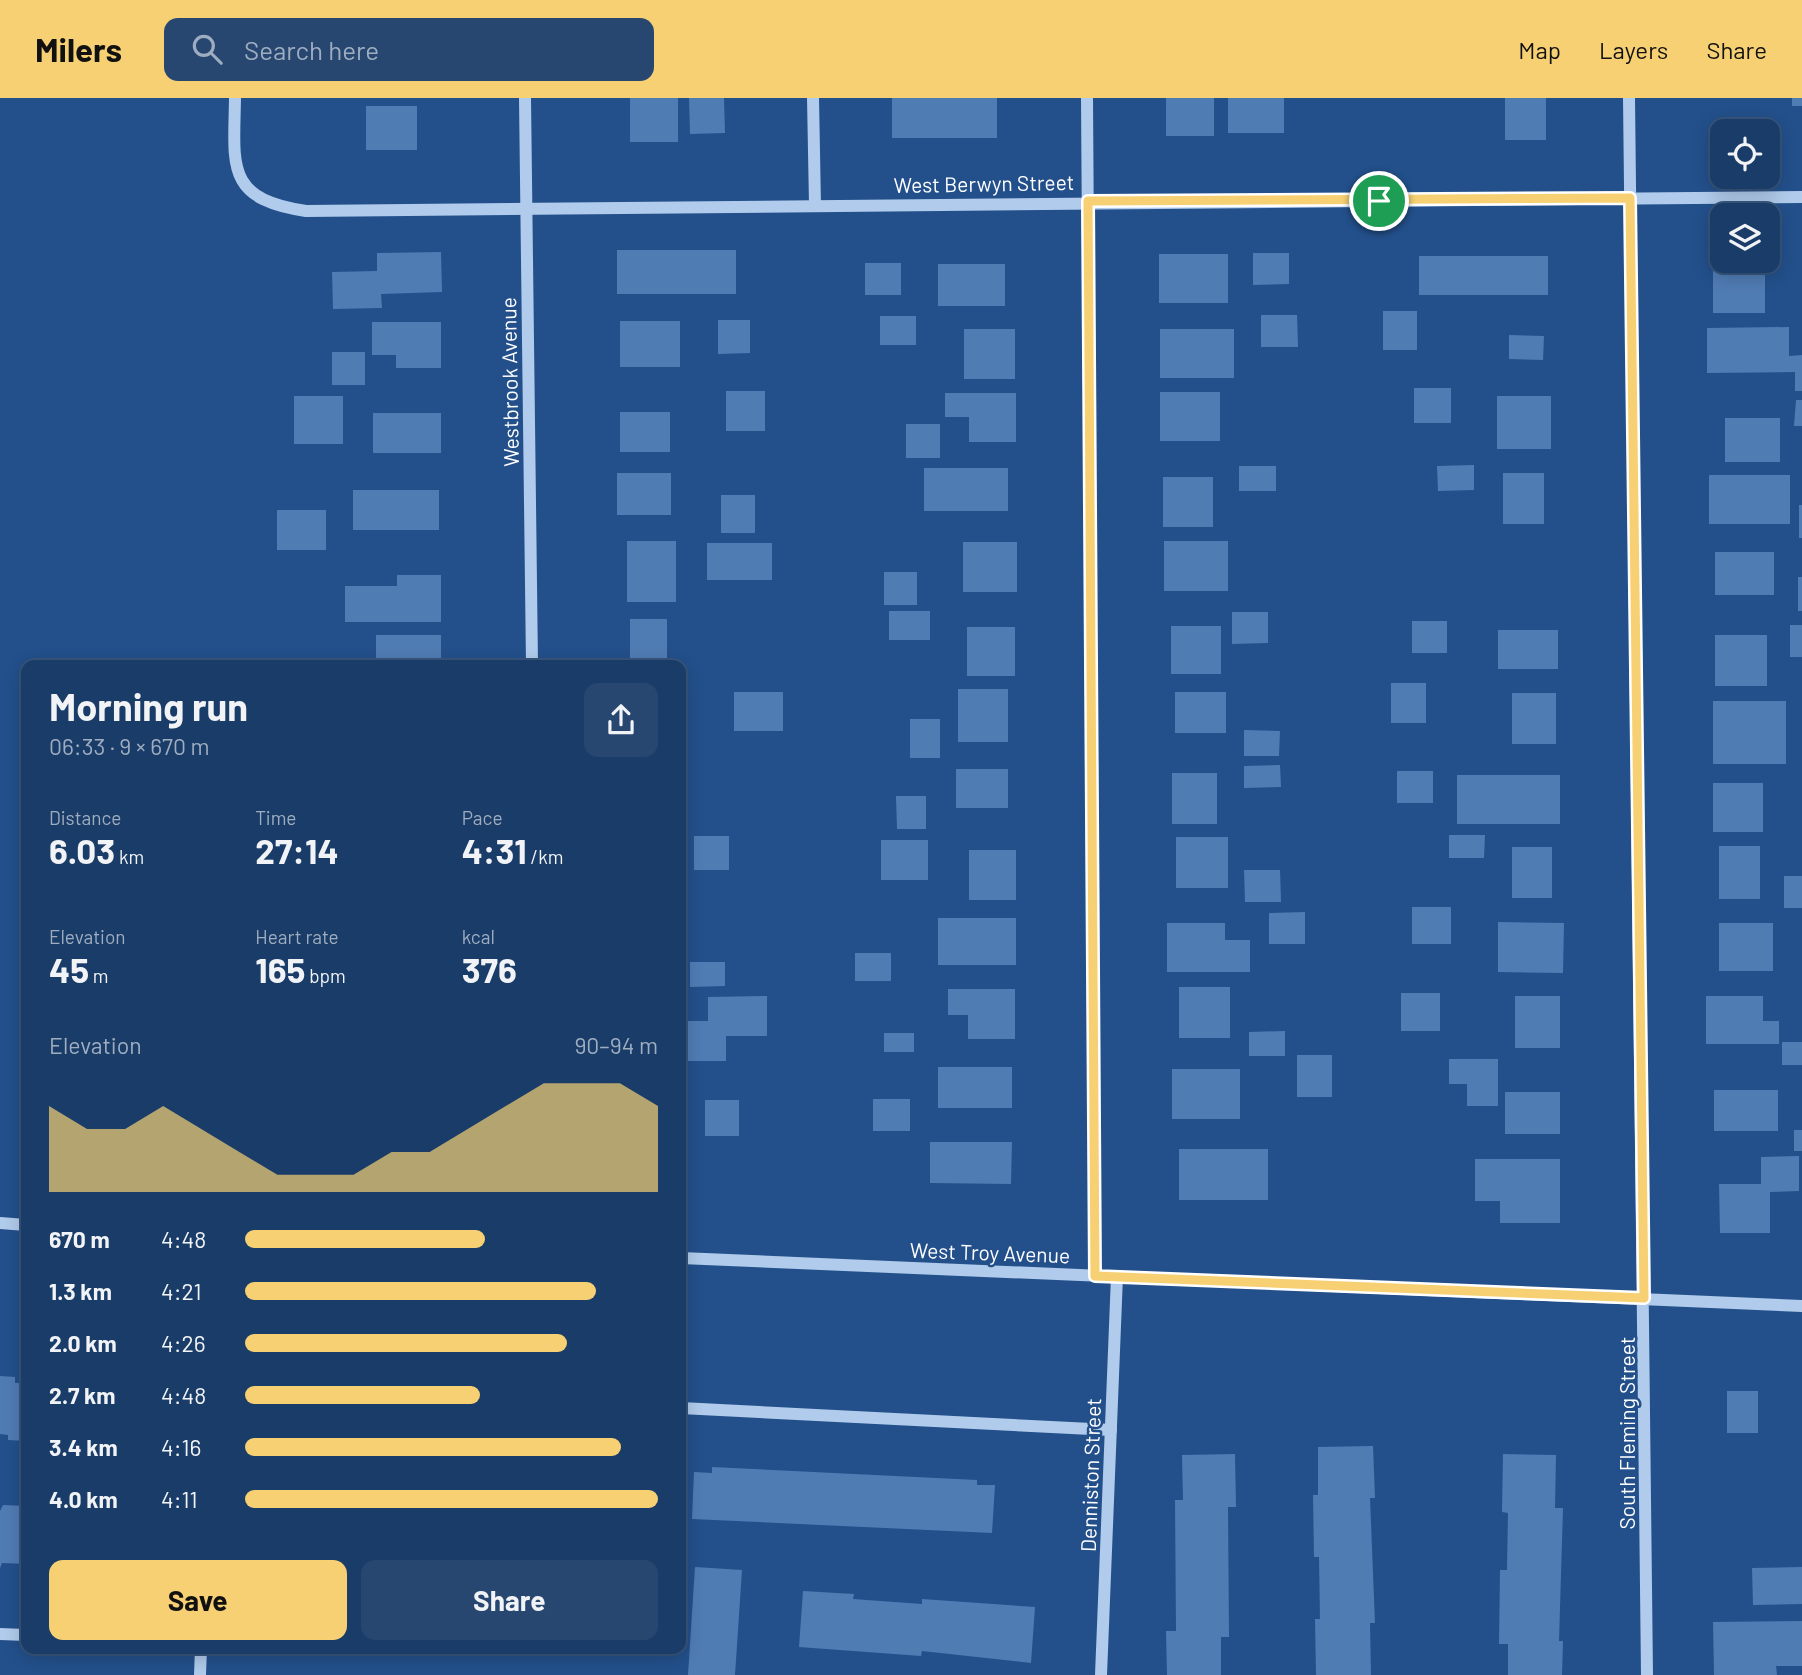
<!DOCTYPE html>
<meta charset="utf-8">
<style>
body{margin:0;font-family:Barlow,sans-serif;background:#274771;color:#f1f3f6;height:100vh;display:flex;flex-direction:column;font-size:26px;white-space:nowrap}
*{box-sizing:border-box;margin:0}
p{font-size:23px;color:#9fadc0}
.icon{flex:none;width:38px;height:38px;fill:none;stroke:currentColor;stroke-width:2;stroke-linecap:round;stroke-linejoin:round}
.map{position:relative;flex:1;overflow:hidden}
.details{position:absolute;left:21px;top:562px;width:665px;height:994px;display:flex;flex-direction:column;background:#1a3c68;border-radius:14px;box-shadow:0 4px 18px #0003,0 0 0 2px #38567c}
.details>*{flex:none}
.controls{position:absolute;left:1710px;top:21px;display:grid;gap:14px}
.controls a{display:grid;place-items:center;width:70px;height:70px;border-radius:14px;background:#1a3c68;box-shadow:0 4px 18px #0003,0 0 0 2px #38567c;font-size:35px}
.pin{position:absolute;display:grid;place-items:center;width:60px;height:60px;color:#fff;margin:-30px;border:4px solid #fff;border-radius:50%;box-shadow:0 2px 7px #0007}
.round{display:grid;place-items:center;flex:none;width:74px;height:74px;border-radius:14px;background:#274771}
.headline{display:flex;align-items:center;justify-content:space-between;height:119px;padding:0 28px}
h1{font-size:38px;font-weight:700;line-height:52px}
.stats{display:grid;grid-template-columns:repeat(3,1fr);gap:10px;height:119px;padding:7px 28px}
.stats div{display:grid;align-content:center}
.stats b{font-size:35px;font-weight:700}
.stats small{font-size:19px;font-weight:400}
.stats p{font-size:19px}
.chart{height:196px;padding:14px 28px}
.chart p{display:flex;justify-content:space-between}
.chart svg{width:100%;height:126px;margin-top:7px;fill:#f6d073;opacity:.7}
.action{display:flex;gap:14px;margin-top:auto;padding:14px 28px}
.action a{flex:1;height:80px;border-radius:14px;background:#f6d073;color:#111;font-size:28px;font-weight:700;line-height:80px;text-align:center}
.action a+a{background:#274771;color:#f1f3f6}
ul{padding:0 28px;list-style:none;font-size:23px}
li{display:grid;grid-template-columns:112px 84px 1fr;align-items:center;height:52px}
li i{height:18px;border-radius:9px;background:#f6d073}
header{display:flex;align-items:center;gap:42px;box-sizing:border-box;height:98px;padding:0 35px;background:#f6d073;color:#111}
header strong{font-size:33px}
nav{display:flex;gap:38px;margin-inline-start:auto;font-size:24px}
.search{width:490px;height:63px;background:#274771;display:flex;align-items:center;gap:18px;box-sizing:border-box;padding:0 24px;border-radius:14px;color:#9fadc0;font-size:26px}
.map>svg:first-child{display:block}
.building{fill:#507cb4}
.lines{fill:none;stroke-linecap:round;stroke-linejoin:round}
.minor{stroke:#b0cbeb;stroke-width:12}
.route-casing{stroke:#fff;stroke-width:14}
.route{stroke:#f6d073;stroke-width:9}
.labels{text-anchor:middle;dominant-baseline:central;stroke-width:5;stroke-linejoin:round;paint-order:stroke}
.street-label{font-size:21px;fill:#fff;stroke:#23508b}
</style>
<header>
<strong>Milers</strong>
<div class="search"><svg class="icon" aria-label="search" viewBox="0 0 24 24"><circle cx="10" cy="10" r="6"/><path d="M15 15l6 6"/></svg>Search here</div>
<nav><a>Map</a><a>Layers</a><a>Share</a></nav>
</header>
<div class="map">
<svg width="1802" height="1577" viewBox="0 0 1802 1577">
<rect width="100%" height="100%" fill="#23508b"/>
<g class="building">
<rect x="630" y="0" width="48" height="44"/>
<polygon points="689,0 724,0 725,35 690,36"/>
<rect x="892" y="0" width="105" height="40"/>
<rect x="1166" y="0" width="48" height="38"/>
<rect x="1228" y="0" width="56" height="35"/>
<rect x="1505" y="0" width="41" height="42"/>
<rect x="1792" y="0" width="10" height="8"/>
<rect x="366" y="8" width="51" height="44"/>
<polygon points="1713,129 1722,129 1722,163 1765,164 1765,215 1713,215"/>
<rect x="617" y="152" width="119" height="44"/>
<polygon points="441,154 442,194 381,196 382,210 333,211 332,174 377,173 377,155"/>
<polygon points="1253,155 1289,155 1289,186 1253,187"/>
<rect x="1159" y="156" width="69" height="49"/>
<rect x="1419" y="158" width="129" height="39"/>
<rect x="865" y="165" width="36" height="32"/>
<rect x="938" y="166" width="67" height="42"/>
<rect x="1383" y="213" width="34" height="39"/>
<polygon points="1261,217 1297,217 1298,249 1261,249"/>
<rect x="880" y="218" width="36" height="29"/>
<polygon points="718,222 750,222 750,255 718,256"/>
<rect x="620" y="223" width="60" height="46"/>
<polygon points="372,224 441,224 441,270 396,270 396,257 372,257"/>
<polygon points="1789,229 1789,258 1802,257 1802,293 1795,293 1795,274 1707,275 1707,230"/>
<rect x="964" y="231" width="51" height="50"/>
<rect x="1160" y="231" width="74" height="49"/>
<polygon points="1509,237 1544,238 1543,262 1509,261"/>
<rect x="332" y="254" width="33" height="33"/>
<rect x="1414" y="290" width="37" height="35"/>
<rect x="726" y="293" width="39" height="40"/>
<rect x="1160" y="294" width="60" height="49"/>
<polygon points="945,295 1016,295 1016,344 969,344 969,319 945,319"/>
<rect x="294" y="298" width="49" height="48"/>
<rect x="1497" y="298" width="54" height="53"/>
<polygon points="1796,302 1802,302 1802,328 1794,328"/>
<rect x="620" y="314" width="50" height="40"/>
<rect x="373" y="315" width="68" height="40"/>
<rect x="1725" y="320" width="55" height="44"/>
<rect x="906" y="326" width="34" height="34"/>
<polygon points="1474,367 1474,392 1438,393 1437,368"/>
<rect x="1239" y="368" width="37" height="25"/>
<rect x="924" y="370" width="84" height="43"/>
<rect x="617" y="375" width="54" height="42"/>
<rect x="1503" y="375" width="41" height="51"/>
<rect x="1709" y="377" width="81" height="49"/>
<rect x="1163" y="379" width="50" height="50"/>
<rect x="353" y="392" width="86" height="40"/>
<rect x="721" y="397" width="34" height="38"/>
<rect x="1799" y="407" width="3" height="33"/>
<rect x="277" y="412" width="49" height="40"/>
<rect x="627" y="443" width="49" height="61"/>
<rect x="1164" y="443" width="64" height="50"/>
<rect x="963" y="444" width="54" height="50"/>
<rect x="707" y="445" width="65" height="37"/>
<rect x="1715" y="454" width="59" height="43"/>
<rect x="884" y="474" width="33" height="33"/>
<polygon points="397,477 441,477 441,524 345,524 345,488 397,488"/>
<rect x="1798" y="479" width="4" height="34"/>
<rect x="889" y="513" width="41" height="29"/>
<polygon points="1232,514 1268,514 1268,545 1232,546"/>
<rect x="630" y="521" width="37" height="46"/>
<rect x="1412" y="523" width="35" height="32"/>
<rect x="1790" y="527" width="12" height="32"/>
<rect x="1171" y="528" width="50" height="48"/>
<rect x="967" y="529" width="48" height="49"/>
<rect x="1498" y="532" width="60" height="39"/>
<rect x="376" y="537" width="65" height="30"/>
<rect x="1715" y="537" width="52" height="51"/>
<rect x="317" y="561" width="41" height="6"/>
<rect x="1391" y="585" width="35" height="40"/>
<rect x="958" y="591" width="50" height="53"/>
<rect x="734" y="594" width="49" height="39"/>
<rect x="1175" y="594" width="51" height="41"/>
<rect x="1512" y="595" width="44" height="51"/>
<rect x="1713" y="603" width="73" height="63"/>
<rect x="910" y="621" width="30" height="39"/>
<polygon points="1244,632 1280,633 1279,658 1244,658"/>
<polygon points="1280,667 1281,689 1244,690 1244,668"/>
<rect x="956" y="671" width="52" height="39"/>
<rect x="1397" y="673" width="36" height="32"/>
<rect x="1172" y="675" width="45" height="51"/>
<rect x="1457" y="677" width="103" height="49"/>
<rect x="1713" y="685" width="50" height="49"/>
<polygon points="896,698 926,698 926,731 897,731"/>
<polygon points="1449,737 1485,737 1484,760 1449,760"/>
<rect x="694" y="738" width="35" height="34"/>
<rect x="1176" y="739" width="52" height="51"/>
<rect x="881" y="742" width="47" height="40"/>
<rect x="1719" y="748" width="41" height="53"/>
<rect x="1512" y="749" width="40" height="51"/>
<rect x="969" y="752" width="47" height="50"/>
<rect x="681" y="762" width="7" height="41"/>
<polygon points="1244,772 1280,772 1281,804 1245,804"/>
<rect x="1784" y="778" width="18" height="32"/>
<rect x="1412" y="809" width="39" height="37"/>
<polygon points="1305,814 1305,846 1269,846 1269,815"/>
<rect x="938" y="820" width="78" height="47"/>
<polygon points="1498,824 1564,825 1563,875 1498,874"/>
<polygon points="1167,825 1225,825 1225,842 1250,842 1250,874 1167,874"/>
<rect x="1719" y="825" width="54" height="48"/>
<rect x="855" y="855" width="36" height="28"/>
<polygon points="690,864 725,864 725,888 690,889"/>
<rect x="1179" y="889" width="51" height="51"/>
<polygon points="948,891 1015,891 1015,941 968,941 968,917 948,917"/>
<rect x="1401" y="895" width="39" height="38"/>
<polygon points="767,898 767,938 726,938 726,963 681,963 681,923 708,923 708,899"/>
<rect x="1515" y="898" width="45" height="52"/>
<polygon points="1706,898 1763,898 1763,923 1779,923 1779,946 1706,946"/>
<polygon points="1285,933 1285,958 1249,958 1249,934"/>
<rect x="884" y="935" width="30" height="19"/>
<rect x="1782" y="944" width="20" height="23"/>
<rect x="1297" y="957" width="35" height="42"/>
<polygon points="1449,961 1498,961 1498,1008 1467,1008 1467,986 1449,986"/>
<rect x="938" y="969" width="74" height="41"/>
<rect x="1172" y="971" width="68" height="50"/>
<rect x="1714" y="992" width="64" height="41"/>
<rect x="1505" y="994" width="55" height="42"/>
<rect x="873" y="1001" width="37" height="32"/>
<rect x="705" y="1002" width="34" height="36"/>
<rect x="1794" y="1032" width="8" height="21"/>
<polygon points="930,1044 1012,1044 1011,1086 930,1085"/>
<rect x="1179" y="1051" width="89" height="51"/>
<polygon points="1799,1058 1799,1093 1770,1094 1770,1135 1720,1135 1719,1086 1761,1086 1761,1059"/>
<polygon points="1475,1061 1560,1061 1560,1125 1500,1125 1500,1103 1475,1103"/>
<polygon points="0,1278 15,1279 15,1285 26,1285 26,1343 8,1342 8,1337 0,1336"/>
<rect x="1727" y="1293" width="31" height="42"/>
<polygon points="1373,1348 1375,1400 1370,1400 1375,1525 1370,1525 1371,1577 1316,1577 1315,1521 1320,1521 1319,1459 1314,1459 1313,1397 1318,1397 1318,1349"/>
<polygon points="1235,1356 1236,1409 1228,1409 1229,1539 1221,1539 1221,1577 1167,1577 1166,1533 1176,1533 1175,1402 1183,1402 1182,1357"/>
<polygon points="1503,1356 1556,1357 1555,1410 1563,1410 1559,1543 1563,1543 1562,1577 1508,1577 1508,1546 1499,1546 1500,1472 1507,1472 1508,1415 1502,1414"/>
<polygon points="712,1369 977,1382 977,1387 995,1387 992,1435 692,1421 694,1374 712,1375"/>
<polygon points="3,1407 26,1408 26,1466 2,1465 0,1470 0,1413"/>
<polygon points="695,1469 742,1472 735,1577 688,1577"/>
<polygon points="1802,1469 1802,1506 1753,1507 1752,1470"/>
<polygon points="803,1493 854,1496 853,1501 922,1506 922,1501 1035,1509 1031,1565 922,1553 921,1558 799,1549"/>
<polygon points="1802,1523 1802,1568 1776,1568 1777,1577 1714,1577 1713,1524"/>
</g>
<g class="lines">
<g class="minor">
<path d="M 235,0 C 234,68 225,101 306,113 L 1802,99"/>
<polyline points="525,0 532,567"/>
<polyline points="813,0 815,107"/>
<polyline points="1087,0 1095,1178"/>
<polyline points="1629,0 1647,1577"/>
<polyline points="0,1125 26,1127"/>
<polyline points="681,1160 1802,1208"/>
<polyline points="681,1310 1111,1332"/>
<polyline points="0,1536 26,1537"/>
<polyline points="200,1577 201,1550"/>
<polyline points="1101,1577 1117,1178"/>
</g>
</g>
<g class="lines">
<g class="route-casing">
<polygon id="route" points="1630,100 1644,1200 1095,1178 1088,103"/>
</g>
<use href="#route" class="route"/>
</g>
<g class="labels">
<g class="street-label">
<text transform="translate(984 85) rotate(-1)">West Berwyn Street</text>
<text transform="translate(509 284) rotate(-91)">Westbrook Avenue</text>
<text transform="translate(990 1154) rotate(2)">West Troy Avenue</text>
<text transform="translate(1626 1335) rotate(-90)">South Fleming Street</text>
<text transform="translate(1090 1377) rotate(-88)">Denniston Street</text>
</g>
</g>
</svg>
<div class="controls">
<a><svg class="icon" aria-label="locate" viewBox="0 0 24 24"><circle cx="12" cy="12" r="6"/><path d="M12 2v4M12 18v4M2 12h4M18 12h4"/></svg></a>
<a><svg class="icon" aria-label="layers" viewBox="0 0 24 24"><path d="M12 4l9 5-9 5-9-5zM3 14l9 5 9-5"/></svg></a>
</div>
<div class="pin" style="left:1379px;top:103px;background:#1e9e55"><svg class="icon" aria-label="arrive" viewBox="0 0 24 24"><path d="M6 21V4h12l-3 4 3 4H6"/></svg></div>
<section class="details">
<div class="headline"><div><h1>Morning run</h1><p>06:33 · 9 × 670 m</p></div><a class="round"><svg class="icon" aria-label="share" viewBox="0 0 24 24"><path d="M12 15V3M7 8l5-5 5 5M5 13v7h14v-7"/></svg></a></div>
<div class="stats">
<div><p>Distance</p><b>6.03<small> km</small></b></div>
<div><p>Time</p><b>27:14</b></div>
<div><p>Pace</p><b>4:31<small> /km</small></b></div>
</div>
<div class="stats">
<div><p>Elevation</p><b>45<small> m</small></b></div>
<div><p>Heart rate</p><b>165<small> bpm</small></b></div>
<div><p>kcal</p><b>376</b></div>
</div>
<div class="chart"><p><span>Elevation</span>90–94 m</p>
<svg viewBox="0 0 160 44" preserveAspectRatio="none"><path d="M0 44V14L10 22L20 22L30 14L40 22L50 30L60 38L70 38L80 38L90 30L100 30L110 22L120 14L130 6L140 6L150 6L160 14V44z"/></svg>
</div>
<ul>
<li><b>670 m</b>4:48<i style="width:58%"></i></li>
<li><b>1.3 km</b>4:21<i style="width:85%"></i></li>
<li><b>2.0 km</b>4:26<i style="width:78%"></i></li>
<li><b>2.7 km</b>4:48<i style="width:57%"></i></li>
<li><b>3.4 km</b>4:16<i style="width:91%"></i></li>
<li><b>4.0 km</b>4:11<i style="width:100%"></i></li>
</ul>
<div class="action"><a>Save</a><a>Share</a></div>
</section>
</div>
